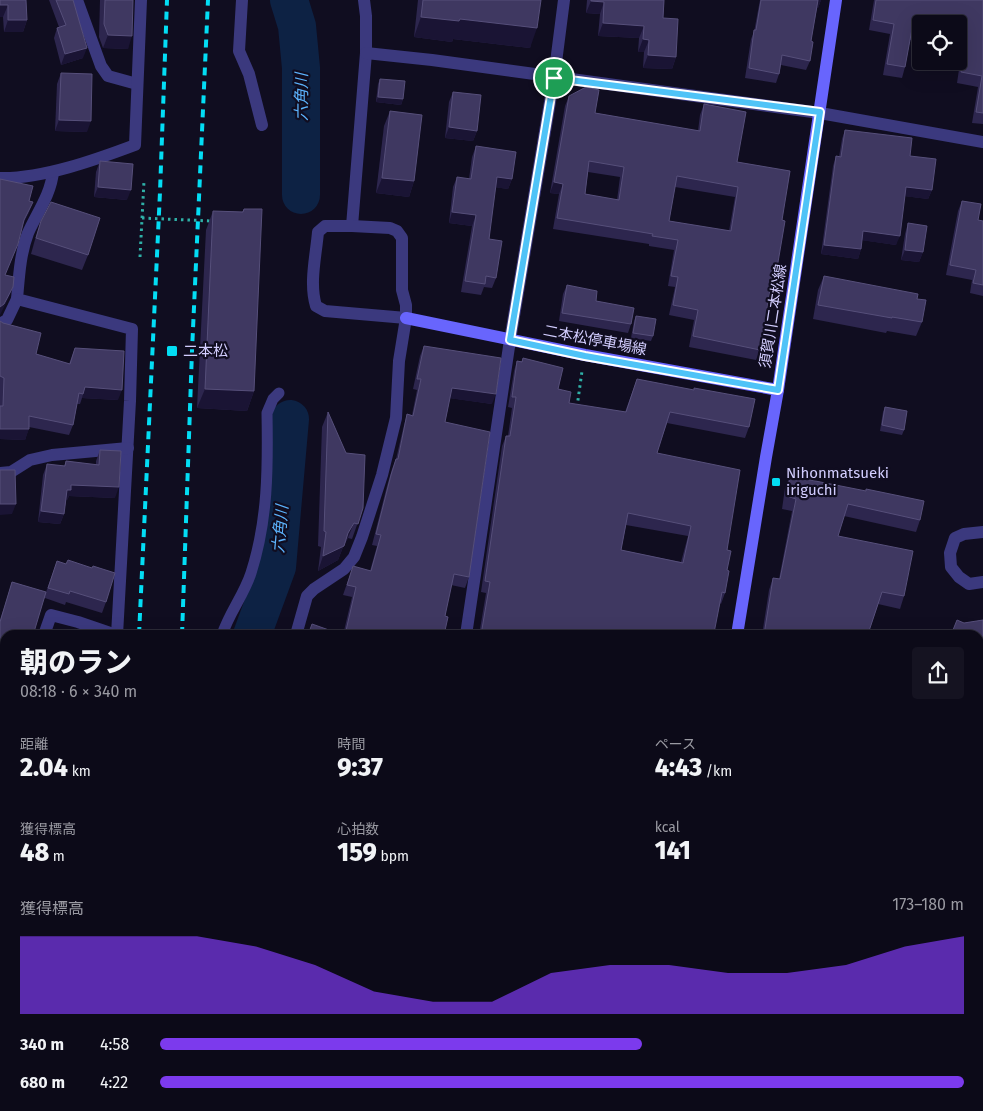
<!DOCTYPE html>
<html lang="ja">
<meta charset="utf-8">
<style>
body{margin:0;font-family:"Fira Sans","Noto Sans JP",sans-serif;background:#151321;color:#f1f3f6;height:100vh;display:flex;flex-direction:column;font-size:19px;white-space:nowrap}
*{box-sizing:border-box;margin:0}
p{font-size:16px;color:#9a9aa2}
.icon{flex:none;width:28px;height:28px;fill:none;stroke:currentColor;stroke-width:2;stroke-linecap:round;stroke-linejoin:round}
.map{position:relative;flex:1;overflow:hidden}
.side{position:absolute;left:0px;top:630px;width:984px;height:481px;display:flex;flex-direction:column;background:#0c0a18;border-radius:15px 15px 0 0;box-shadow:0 5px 20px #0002,0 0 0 1px #2c2b37}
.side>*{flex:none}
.fabs{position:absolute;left:912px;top:15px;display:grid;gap:10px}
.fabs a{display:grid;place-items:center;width:55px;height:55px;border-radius:5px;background:#0c0a18;box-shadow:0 5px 20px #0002,0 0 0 1px #2c2b37;font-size:25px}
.pin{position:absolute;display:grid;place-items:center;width:42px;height:42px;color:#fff;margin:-21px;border:2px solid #fff;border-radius:50%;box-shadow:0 1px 5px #0007}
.round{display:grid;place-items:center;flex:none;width:52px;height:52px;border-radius:5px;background:#151321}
.summary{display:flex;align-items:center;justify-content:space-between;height:85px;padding:0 20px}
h1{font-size:28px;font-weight:800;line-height:38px}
.stats{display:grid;grid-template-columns:repeat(3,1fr);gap:8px;height:85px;padding:5px 20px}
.stats div{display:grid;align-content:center}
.stats b{font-size:25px;font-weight:800}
.stats small{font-size:14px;font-weight:400}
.stats p{font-size:14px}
.chart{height:140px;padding:10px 20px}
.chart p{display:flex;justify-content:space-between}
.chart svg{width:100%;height:90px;margin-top:5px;fill:#7c3aed;opacity:.7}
ul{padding:0 20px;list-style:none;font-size:16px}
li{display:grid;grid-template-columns:80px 60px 1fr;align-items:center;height:38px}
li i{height:12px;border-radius:6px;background:#7c3aed}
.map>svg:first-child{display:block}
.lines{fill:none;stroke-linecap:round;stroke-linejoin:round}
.river{stroke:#0d2244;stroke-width:38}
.path{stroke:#2fb0a7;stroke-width:3;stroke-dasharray:2.5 4;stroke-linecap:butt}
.service{stroke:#3b397e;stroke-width:11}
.minor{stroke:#3b397e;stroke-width:12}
.tertiary{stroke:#3b397e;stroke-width:12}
.secondary{stroke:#6865fd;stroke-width:12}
.rail{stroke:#03ddf4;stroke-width:4;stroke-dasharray:8 6;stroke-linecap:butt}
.path-bridge{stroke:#2fb0a7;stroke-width:3;stroke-dasharray:2.5 4;stroke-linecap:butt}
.wall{fill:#2d264e;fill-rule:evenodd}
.shaded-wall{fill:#1a1434}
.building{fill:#3f3861;stroke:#564f7a;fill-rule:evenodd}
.route-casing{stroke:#fff;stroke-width:10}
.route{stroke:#4fc3f7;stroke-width:6}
.poi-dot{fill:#03ddf4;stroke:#100d20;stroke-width:2}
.labels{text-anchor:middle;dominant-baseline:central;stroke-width:4.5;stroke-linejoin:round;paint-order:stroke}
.street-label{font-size:15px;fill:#d2cdfe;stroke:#100d20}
.poi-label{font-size:15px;fill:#d2cdfe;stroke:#100d20;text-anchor:start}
.water-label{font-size:16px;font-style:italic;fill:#5cb3fd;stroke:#100d20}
</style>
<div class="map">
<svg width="983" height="1111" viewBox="0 0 983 1111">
<rect width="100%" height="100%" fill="#100d20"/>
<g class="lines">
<g class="river">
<polyline points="289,0 297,26 301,68 301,195"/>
<polyline points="252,635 277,567 290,419"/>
<polyline points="193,1106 193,1111"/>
</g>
<g class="path">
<polyline points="140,257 144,181"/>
<polyline points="577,407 582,371"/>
</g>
<path class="service" d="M 222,635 C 229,613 244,595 251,573 C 268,520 268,468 267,413 L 273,399 L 279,393"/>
<g class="minor">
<polyline points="77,0 101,66 108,76 137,84"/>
<polyline points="242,0 239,51 249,74 262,125"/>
<path d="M 53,172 C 51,194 37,213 28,233 C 20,254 19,277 17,299 L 132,329 L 130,401 L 117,635"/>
<path d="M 0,178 C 42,179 95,160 135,145 L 141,0"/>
<polyline points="352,226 366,53 366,16 364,0"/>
<polyline points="0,324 7,320 17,299"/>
<polyline points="0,473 11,472 30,460 52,455 128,448"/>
<polyline points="983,532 964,534 955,538 950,553 951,567 959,577 969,584 983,582"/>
<polyline points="44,635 51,615 78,622 116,635"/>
<path d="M 296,635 L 307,596 L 314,589 L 344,569 L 354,557 L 362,537 L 382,475 L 396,418 L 399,361 L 406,318 L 406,305 L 402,290 L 402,238 L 397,231 L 390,228 L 352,226 L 325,226 L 318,232 C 316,256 309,283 316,306 L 325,311 L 406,318"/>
<polyline points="466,635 510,340"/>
<polyline points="979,800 983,799"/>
<polyline points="227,1111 227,1106"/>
</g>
<g class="tertiary">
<polyline points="366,53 432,60 820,113 983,142"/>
<polyline points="510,340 554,78 564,0"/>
</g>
<g class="secondary">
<polyline points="406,318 585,355 778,390"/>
<polyline points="737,635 766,457 778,390 836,0"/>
<polyline points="660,1111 660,1106"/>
</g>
<g class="rail">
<polyline points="139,635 160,192 167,0"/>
<polyline points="182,635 192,351 208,0"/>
<polyline points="124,1111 124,1106"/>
<polyline points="158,1111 158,1106"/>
</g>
<polyline class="path-bridge" points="142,218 211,221"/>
</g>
<g class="wall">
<polygon points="0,0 27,20 23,32 4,32 3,17"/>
<polygon points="49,0 73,0 83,58 61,65 54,38 57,28 59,27"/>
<polygon points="100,0 133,0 128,49 103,48 99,37"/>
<polygon points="418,0 541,0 530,48 453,39 452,42 414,37"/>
<polygon points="587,0 664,0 663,18 676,57 672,69 643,68 644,52 638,52 639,38 598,36 600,14 586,13"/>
<polygon points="760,0 821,0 818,8 817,8 811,41 810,61 806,70 781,65 779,74 776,83 745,78 751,39 754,32"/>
<polygon points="874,0 983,0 983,124 972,123 978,87 957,83 962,49 959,48 959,24 921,24 921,42 910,40 905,67 902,78 883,75 890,34 869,30"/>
<polygon points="61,73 87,132 55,131 57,84"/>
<polygon points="380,79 403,99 401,105 376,102 378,84"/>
<polygon points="453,92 477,131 473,141 445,138 449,102"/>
<path d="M 569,96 L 595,113 L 698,131 L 700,115 L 704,104 L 737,162 L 782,220 L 775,280 L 771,290 L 770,290 L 760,350 L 756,360 L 689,347 L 694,320 L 669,315 L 675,287 L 668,286 L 674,250 L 649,246 L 649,244 L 553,229 L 559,194 L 550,193 L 565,106 ZM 588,172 L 620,177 L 617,200 L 585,194 ZM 675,187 L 735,197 L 729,231 L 669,221 Z"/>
<polygon points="390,111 414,181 409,197 376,193 384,126"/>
<polygon points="845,130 910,156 932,190 928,199 905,196 896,245 862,240 861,249 858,259 821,254 833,166 836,156 839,157 842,139"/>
<polygon points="476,146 512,179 508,189 495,187 489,239 496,278 492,288 484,287 481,295 461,292 472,226 449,223 453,187 457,177 469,179 472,157"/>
<polygon points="100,161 127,200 94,197 96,172"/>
<polygon points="962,201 978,220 983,221 983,296 970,293 972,280 946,275 958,211"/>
<polygon points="244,209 254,391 247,411 197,408 206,230 213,211 242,212"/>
<polygon points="41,221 88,255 82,270 31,254 36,236"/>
<polygon points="908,223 923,252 919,262 901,260 905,234"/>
<polygon points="824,276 922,322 916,336 887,331 886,333 813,319 818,290"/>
<polygon points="567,285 596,301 631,324 628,333 559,321 563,294"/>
<polygon points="636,316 653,336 651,341 631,338 634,321"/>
<polygon points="0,321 36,354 69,364 75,348 118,400 82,398 80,404 77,404 73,425 69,435 29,427 25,440 0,439"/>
<polygon points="424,346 492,404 450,398 445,422 469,577 465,588 451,585 445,616 444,635 343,635 352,597 343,595 353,566 370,571 377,546 372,545 387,486 392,469 396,459 404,425 407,414 412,415 417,390 413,389 420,356"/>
<path d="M 523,358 L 558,389 L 569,403 L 625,412 L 637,379 L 749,427 L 745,438 L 667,423 L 657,453 L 727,550 L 725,593 L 721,604 L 720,603 L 713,635 L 479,635 L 486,593 L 481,592 L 502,446 L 506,436 L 508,436 L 512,408 L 508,407 L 514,371 L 517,361 L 522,361 ZM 626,525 L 688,536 L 681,562 L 621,550 Z"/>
<polygon points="885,407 904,430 902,435 880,431 883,412"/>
<polygon points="328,412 363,508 352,539 348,538 343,547 338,560 318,571 321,547 318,546 322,427"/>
<polygon points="100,450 115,498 69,496 67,500 66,500 64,514 60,524 38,522 43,475 47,464 64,466 66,461 96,465 96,461"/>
<polygon points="790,476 920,520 916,532 844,516 838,536 904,596 900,609 878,604 868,634 872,635 762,635 769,590 773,578 779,579 792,511 782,509 785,488"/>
<polygon points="57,561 106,602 102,613 66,602 65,605 45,598 5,635 5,767 0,783 0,620 12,582 46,592"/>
<polygon points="983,620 983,696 979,696 979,635 964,623"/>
<polygon points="5,1075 5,1106 30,1106 35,1109 69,1111 4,1111 3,1081"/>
<polygon points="243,1106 272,1106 277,1109 396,1109 633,1111 453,1111 446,1110 446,1111 242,1111"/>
</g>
<g class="shaded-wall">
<polygon points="818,0 821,0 818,8 815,8"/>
<polygon points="591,1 604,2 600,14 586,13"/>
<polygon points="0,5 8,5 3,17 0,17"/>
<polygon points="421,17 460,19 537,28 530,48 453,39 452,42 414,37"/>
<polygon points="8,20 27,20 23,32 4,32"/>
<polygon points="603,23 644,26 639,38 598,36"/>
<polygon points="108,35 132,36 128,49 103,48"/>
<polygon points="643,39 649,40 644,52 638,52"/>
<polygon points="87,48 83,58 61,65 65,54"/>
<polygon points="648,55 676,57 672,69 643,68"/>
<polygon points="378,97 403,99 401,105 376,102"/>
<polygon points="59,120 91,121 87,132 55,131"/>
<polygon points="449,127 477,131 473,141 445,138"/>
<polygon points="497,177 512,179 508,189 493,187"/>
<polygon points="382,178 414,181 409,197 376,193"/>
<polygon points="554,182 563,184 559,194 550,193"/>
<polygon points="98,187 131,190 127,200 94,197"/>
<polygon points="906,187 932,190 928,199 903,196"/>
<polygon points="33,202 29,213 20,230 24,220"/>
<polygon points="452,212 476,215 472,226 449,223"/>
<polygon points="863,231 900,236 896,245 860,240"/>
<polygon points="824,245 861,249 858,259 821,254"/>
<polygon points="905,250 923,252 919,262 901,260"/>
<polygon points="13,287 9,297 0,315 0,307"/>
<polygon points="85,387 122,390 118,400 82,398"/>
<polygon points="452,388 496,394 492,404 448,398"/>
<polygon points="205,389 254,391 247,411 197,408"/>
<polygon points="0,429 29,429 25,440 0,439"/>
<polygon points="71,485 119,487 115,498 69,496 67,500 63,500 67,490"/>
<polygon points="0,504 16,504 12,514 0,515"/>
<polygon points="41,511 64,514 60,524 38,522"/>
<polygon points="354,523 348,538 343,547 338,560 318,571 323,556 348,533"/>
<polygon points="983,679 979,689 979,680"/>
<polygon points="983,682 983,696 979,696 979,693"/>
<polygon points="445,1106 496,1106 519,1110 518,1111 453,1111 444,1110"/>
</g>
<g class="building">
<polygon points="0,0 26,0 27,20 8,20 8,5 0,5"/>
<polygon points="56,0 73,0 87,48 65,54 57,28 66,25"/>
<polygon points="105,0 133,0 132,36 108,35 104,24"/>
<polygon points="423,0 541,0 537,28 460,19 459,21 421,17"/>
<polygon points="591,0 664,0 663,18 678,19 676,57 648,55 649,40 643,39 644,26 603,23 604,2 591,1"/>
<polygon points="761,0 818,0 811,41 813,42 810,61 782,55 779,74 749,68 754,30 756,30"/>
<polygon points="876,0 983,0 983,113 976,112 982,76 961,72 966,38 959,37 959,24 921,24 921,30 912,29 905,67 887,64 894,24 873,20"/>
<polygon points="61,73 92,74 91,121 59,120"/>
<polygon points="380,79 405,81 403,99 378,97"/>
<path d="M 586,87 L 599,90 L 595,113 L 700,131 L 704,104 L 746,112 L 737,162 L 790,171 L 782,220 L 785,221 L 775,280 L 772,279 L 760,350 L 693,336 L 698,310 L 673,305 L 678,277 L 671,276 L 678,240 L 652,236 L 653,234 L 557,218 L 563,184 L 554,182 L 569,96 ZM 589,161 L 624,167 L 619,200 L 585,194 ZM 677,176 L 738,187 L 731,231 L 669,221 Z"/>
<polygon points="453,92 481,95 477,131 449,127"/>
<polygon points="390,111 422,115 414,181 382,178"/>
<polygon points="845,130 912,138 910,156 936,159 932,190 906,187 900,236 863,231 861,249 824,245 836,156 841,157"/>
<polygon points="476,146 516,152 512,179 497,177 489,239 502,241 496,278 486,276 485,284 465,281 476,215 452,212 457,177 471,179"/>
<polygon points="100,161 133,164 131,190 98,187"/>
<polygon points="0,179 33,186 29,201 33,202 24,220 18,244 5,275 14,277 13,287 4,304 0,307"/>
<polygon points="962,201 981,204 978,220 983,221 983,285 973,283 976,270 950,265"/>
<polygon points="51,202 100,218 88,255 36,238 41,221"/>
<polygon points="244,209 262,209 254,391 205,389 213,211 243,212"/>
<polygon points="908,223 927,226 923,252 905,250"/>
<polygon points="824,276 918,294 917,299 926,300 922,322 892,317 892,318 818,305"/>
<polygon points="567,285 597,291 596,301 634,308 631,324 562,313"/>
<polygon points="636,316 656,319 653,336 633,333"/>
<polygon points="0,321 3,323 41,333 36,354 70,364 75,348 124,351 122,390 85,387 83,394 79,393 73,425 29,416 29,429 0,429 0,406 3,406 4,378 0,376"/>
<polygon points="424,346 501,358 496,394 452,388 445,422 490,432 469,577 454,574 445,616 448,617 444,635 345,635 356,587 347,585 353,566 371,571 381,535 376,534 391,475 396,459 398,459 407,414 413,416 421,379 417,379"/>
<path d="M 523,358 L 563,368 L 558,389 L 571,392 L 569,403 L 626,412 L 637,379 L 694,390 L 694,388 L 755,399 L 749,427 L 670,412 L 657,453 L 740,470 L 727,550 L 731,551 L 727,570 L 729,571 L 725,593 L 722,592 L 714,633 L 710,632 L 709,635 L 552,635 L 539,633 L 539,635 L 481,635 L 490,582 L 485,581 L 506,436 L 510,436 L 516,397 L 512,397 L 517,361 L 522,362 ZM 628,513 L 691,526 L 683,563 L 621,550 Z"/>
<polygon points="885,407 907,411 904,430 882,425"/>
<polygon points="328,412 346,453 365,455 363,508 358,524 354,523 348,533 344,546 323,556 326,532 324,531"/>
<polygon points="100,450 121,451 119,487 71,485 71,490 67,490 64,514 41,511 47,464 65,466 66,461 99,465"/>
<polygon points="0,470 15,470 16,504 0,504"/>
<polygon points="790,476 866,491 866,489 924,501 920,520 848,504 838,536 913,551 904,596 882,592 868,634 872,635 764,635 773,578 780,579 796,499 787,496"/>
<polygon points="68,560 92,568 93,566 115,573 106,602 70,591 69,594 48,588 57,561 66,564"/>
<polygon points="12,582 46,592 34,632 36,633 35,635 5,635 5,767 0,783 0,657 2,651 0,651 0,622"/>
<polygon points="957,620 964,623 983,620 983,681 983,679 979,680 979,635 951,635"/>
<polygon points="312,624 343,635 308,635"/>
<polygon points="0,970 3,971 0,980"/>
<polygon points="7,1106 30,1106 35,1109 41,1106 68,1106 69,1111 7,1111"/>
<polygon points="245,1106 272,1106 277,1109 282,1106 392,1106 396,1109 400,1106 447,1106 446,1111 252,1111 253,1109 245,1107"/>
<polygon points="496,1106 634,1106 633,1111 518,1111 519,1110"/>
<polygon points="763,1106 899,1106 925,1111 762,1111"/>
</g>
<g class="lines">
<g class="route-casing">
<polygon id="route" points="554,78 820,112 778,390 585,356 510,340"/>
</g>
<use href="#route" class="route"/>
</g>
<g class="poi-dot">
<rect x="166" y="345" width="12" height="12" rx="2.5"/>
<rect x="771" y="477" width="10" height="10" rx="2.5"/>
</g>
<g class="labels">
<g class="street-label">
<text transform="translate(773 316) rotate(-81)">須賀川二本松線</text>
<text transform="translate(595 340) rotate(11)">二本松停車場線</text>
</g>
<g class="poi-label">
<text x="183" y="351">二本松</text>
<text x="786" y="473">Nihonmatsueki<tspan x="786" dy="17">iriguchi</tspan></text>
</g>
<g class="water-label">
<text transform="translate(301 97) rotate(-90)">六角川</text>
<text transform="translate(280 529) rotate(-85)">六角川</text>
</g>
</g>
</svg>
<div class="fabs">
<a><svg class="icon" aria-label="locate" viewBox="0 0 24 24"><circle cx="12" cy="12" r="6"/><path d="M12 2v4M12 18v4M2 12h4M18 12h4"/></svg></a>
</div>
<div class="pin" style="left:554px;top:78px;background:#1e9e55"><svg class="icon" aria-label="arrive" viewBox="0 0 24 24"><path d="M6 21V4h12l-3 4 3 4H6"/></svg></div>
<section class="side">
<div class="summary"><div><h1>朝のラン</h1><p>08:18 · 6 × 340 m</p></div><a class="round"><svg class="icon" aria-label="share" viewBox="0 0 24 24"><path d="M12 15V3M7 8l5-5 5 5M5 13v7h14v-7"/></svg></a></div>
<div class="stats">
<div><p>距離</p><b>2.04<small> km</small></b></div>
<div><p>時間</p><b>9:37</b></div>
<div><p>ペース</p><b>4:43<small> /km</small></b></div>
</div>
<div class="stats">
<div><p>獲得標高</p><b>48<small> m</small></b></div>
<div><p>心拍数</p><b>159<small> bpm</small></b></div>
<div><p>kcal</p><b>141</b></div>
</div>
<div class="chart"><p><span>獲得標高</span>173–180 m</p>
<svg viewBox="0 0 160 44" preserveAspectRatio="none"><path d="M0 44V6L10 6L20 6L30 6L40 11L50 20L60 33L70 38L80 38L90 24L100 20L110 20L120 24L130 24L140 20L150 11L160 6V44z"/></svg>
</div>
<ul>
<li><b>340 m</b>4:58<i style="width:60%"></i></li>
<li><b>680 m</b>4:22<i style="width:100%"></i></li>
</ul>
</section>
</div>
